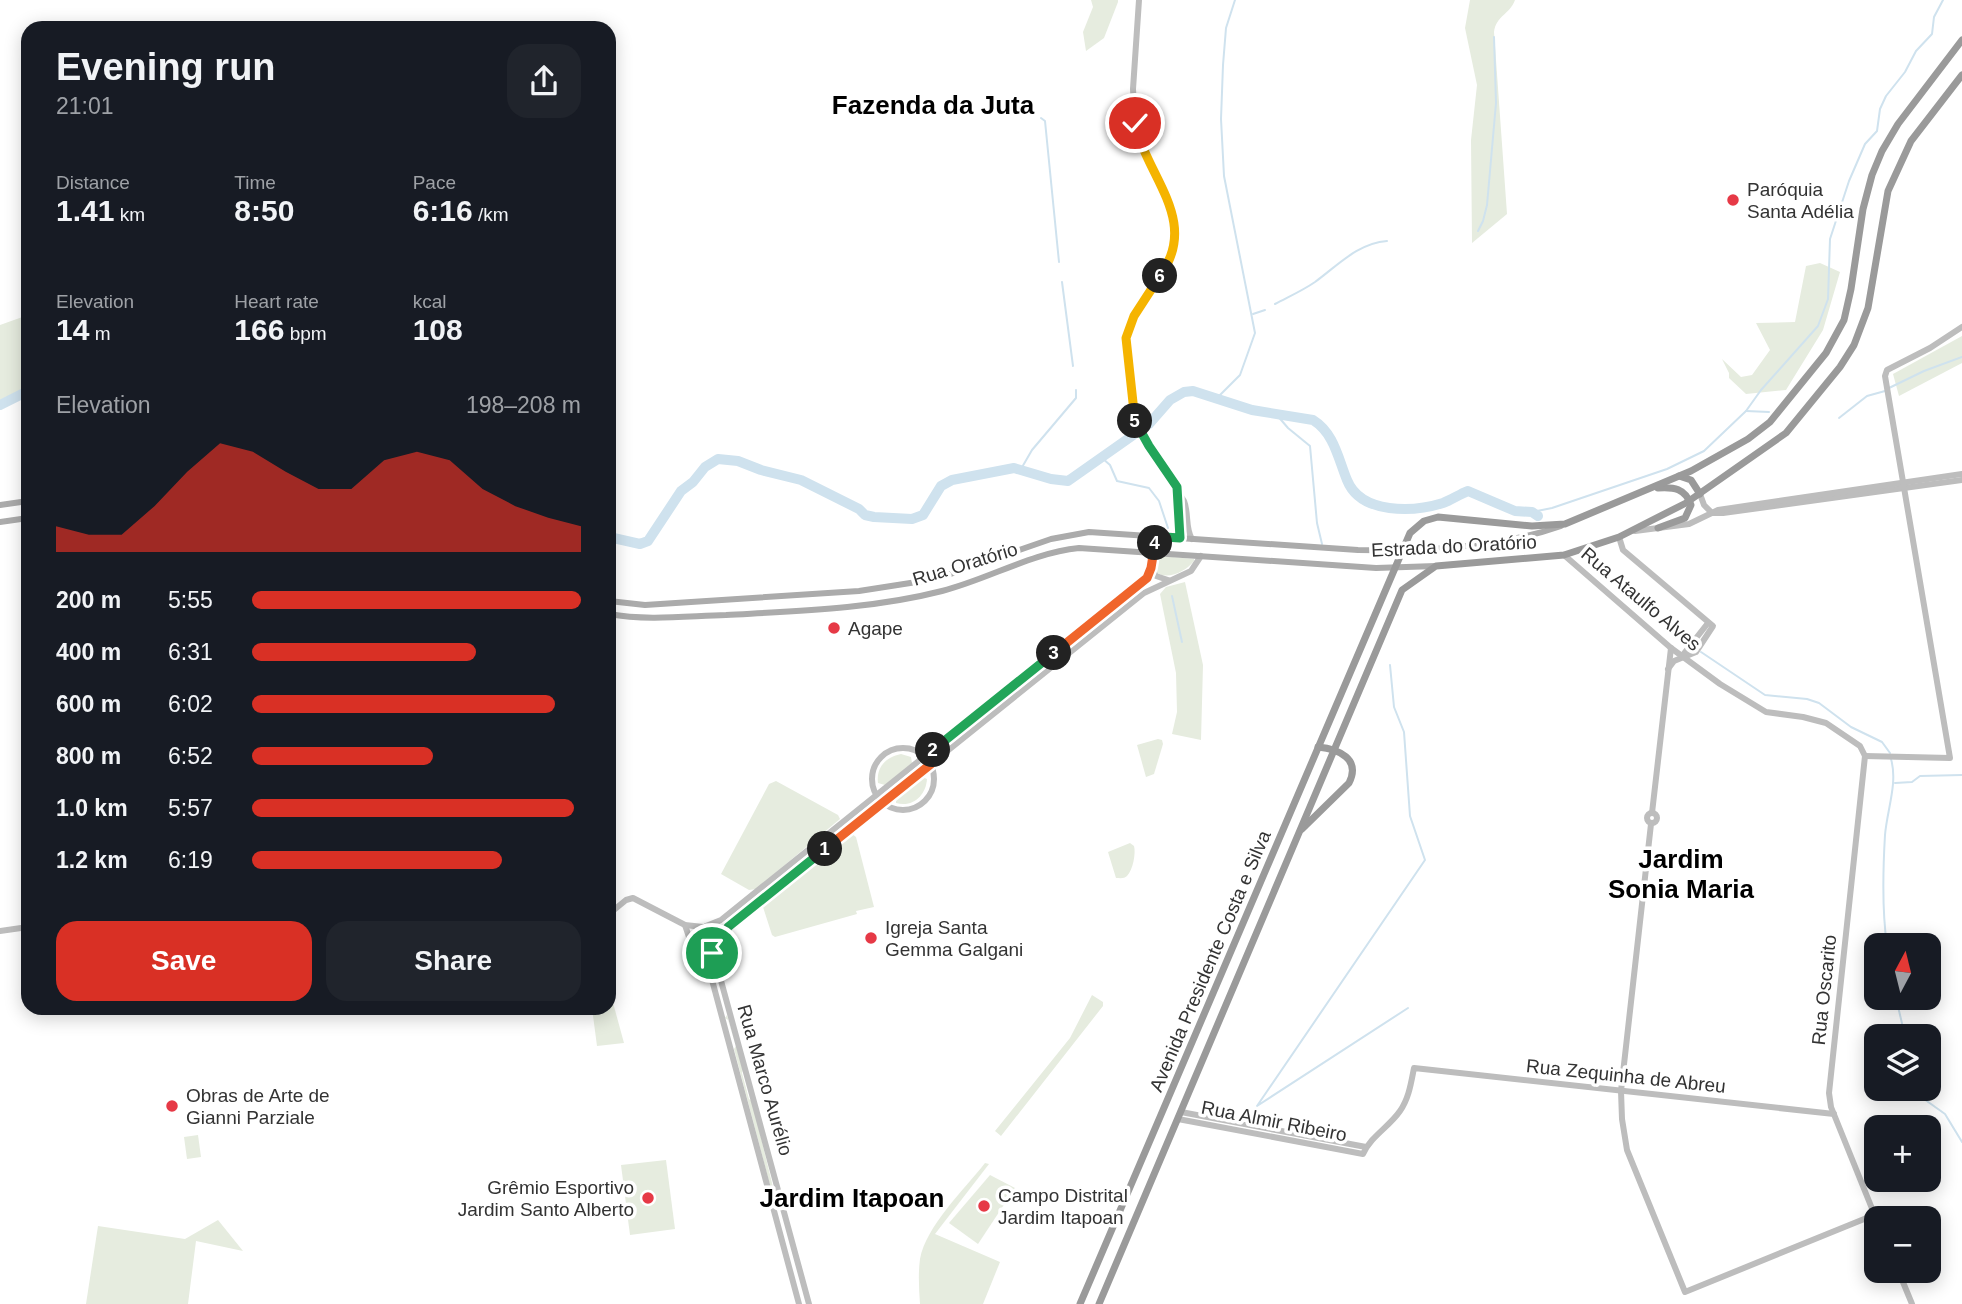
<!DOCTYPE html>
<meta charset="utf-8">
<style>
body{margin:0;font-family:Arial,sans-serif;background:#20242c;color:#f1f3f6;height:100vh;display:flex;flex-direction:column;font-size:26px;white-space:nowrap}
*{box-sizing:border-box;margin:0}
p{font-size:23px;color:#9ea1a6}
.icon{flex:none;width:38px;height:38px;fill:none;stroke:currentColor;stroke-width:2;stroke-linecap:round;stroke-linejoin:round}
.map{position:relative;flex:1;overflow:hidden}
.details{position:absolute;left:21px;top:21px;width:595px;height:994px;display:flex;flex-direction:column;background:#171b24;border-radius:21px;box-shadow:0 4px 18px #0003}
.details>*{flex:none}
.needle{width:46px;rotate:7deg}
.tools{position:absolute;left:1864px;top:933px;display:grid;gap:14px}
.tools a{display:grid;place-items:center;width:77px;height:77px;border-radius:14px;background:#171b24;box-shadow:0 4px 18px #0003;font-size:35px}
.pin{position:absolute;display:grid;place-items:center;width:60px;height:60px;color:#fff;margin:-30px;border:4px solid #fff;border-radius:50%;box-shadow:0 2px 7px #0007}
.km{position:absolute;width:35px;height:35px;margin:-18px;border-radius:50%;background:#222;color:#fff;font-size:19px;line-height:35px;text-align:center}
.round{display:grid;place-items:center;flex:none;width:74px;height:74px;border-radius:21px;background:#20242c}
.headline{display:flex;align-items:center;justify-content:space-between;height:119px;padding:0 35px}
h1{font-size:38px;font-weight:800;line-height:52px}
.figures{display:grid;grid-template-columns:repeat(3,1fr);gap:10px;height:119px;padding:7px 35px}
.figures div{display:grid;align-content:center}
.figures b{font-size:30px;font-weight:800}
.figures small{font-size:19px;font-weight:400}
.figures p{font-size:19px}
.chart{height:196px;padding:14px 35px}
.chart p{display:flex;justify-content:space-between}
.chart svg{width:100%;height:126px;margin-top:7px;fill:#d93025;opacity:.7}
.cta{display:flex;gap:14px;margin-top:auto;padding:14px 35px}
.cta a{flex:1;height:80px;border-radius:21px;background:#d93025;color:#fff;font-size:28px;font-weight:800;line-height:80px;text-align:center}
.cta a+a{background:#20242c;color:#f1f3f6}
ul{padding:0 35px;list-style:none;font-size:23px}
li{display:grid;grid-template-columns:112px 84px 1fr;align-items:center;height:52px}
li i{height:18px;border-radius:9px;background:#d93025}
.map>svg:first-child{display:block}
.green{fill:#e6ecdf}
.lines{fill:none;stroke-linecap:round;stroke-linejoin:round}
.stream{stroke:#cfe2ee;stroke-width:2}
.river{stroke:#cfe2ee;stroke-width:10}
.secondary{stroke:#bdbdbd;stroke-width:6}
.primary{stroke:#ababab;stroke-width:6}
.highway{stroke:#9a9a9a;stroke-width:7}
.split-1-casing{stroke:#fff;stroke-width:14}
.split-2-casing{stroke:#fff;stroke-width:14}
.split-3-casing{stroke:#fff;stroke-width:14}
.split-4-casing{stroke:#fff;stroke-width:14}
.split-5-casing{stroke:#fff;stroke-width:14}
.split-6-casing{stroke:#fff;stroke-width:14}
.split-7-casing{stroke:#fff;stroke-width:14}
.split-1{stroke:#22a559;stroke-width:9}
.split-2{stroke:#f0652b;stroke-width:9}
.split-3{stroke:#22a559;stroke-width:9}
.split-4{stroke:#f0652b;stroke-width:9}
.split-5{stroke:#22a559;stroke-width:9}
.split-6{stroke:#f5b400;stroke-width:9}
.split-7{stroke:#f5b400;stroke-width:9}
.poi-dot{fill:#e63946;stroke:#fff;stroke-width:2.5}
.labels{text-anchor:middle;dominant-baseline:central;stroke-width:7;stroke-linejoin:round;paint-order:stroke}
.poi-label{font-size:19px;fill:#333;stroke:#fff;text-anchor:start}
.street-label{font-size:19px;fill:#333;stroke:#fff}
.district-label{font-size:26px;font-weight:bold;fill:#000;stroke:#fff}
</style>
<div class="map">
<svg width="1962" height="1304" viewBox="0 0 1962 1304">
<rect width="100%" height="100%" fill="#fff"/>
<g class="green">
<polygon points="1091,0 1118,0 1118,2 1104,38 1086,51 1083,32 1093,7"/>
<path d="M 1470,0 L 1515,0 C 1510,14 1496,16 1494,32 L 1507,214 L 1472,243 L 1471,140 L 1477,85 L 1465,28 Z"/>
<polygon points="1820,263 1840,272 1823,330 1786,390 1746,394 1729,378 1729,373 1722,359 1741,377 1752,375 1770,350 1756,323 1795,322 1806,266"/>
<polygon points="28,315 28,390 0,403 0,325"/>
<polygon points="1962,336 1962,363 1899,396 1893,374"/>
<path d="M 1161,556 L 1194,559 L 1194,561 C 1186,571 1169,580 1157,573 L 1155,563 Z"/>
<polygon points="1185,582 1203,665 1201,740 1172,734 1177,712 1176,673 1160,594 1166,587"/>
<polygon points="1158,739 1162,740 1163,744 1154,774 1146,777 1137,745"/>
<path d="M 901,754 L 911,757 L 912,763 L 885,785 L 878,783 C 876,767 886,757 901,754 Z"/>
<path d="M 920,776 L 927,779 C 926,795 913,808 896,803 L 896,796 Z"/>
<polygon points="776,781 838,815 840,819 756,889 749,890 721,874 769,784"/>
<polygon points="840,829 842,832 762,895 761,892"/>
<polygon points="852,834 856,837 874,907 856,911 857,914 775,937 772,935 763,907 765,902"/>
<path d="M 1130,843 L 1134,846 C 1136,853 1133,870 1127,876 C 1124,879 1120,878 1116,878 L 1108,852 Z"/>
<circle cx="705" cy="939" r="11"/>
<polygon points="609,988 624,1043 597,1046 592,1008 609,1008"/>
<polygon points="1092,995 1103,1002 1103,1006 1001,1136 995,1131 1070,1038"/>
<polygon points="727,1015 743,1070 742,1073 749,1099 752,1101 774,1191 771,1189 734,1049 736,1046 728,1020 725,1018"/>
<polygon points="198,1135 201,1157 187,1159 184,1137"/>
<polygon points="666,1160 675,1229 630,1235 621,1165"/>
<path d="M 985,1163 L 989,1164 L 935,1234 L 1000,1262 L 983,1304 L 920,1304 C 919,1289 918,1274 920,1259 C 926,1226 964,1190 985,1163 Z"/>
<polygon points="990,1175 1015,1188 978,1244 949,1223"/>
<polygon points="218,1220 243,1251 196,1241 188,1304 86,1304 98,1226 185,1239"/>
</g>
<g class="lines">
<g class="stream">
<polyline points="1041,118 1045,121 1059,262"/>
<polyline points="1478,231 1483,221 1487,205 1496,103 1494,37"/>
<polyline points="1062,282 1073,366"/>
<path d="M 1275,304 C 1288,297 1302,291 1315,282 C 1337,266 1358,243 1387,241"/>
<polyline points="1253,314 1265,310"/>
<polyline points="1889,388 1924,371 1962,357"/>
<polyline points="1217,398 1240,375 1255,333 1224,176 1221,119 1223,65 1226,28 1235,0"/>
<polyline points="1746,411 1769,412"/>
<polyline points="1276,414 1288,428 1310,446 1317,523 1322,544"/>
<polyline points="1839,418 1867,396 1885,391"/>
<polyline points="1102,458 1110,465 1117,481 1149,488 1159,501 1168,528"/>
<polyline points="1021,469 1032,450 1076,398 1076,390"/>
<polyline points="1532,512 1552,508 1667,469 1704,451 1746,411 1761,390 1818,326 1828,299 1830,239 1849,181 1865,144 1877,131 1880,109 1886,96 1905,72 1916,51 1932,34 1934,17 1943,0"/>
<polyline points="1172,596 1182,642"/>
<polyline points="1701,652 1765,695 1807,699 1819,703 1851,727 1882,742 1890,753"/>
<polyline points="1390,665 1394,707 1404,732 1410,816 1425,860 1257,1106 1408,1008"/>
<polyline points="1895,783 1912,782 1920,776 1962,775"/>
<path d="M 1887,945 C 1882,912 1883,869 1885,835 C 1887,810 1898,783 1891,759"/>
<polyline points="1896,998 1905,1036"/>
<polyline points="1918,1088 1924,1099 1945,1114 1962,1142"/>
</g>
<g class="river">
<polyline points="0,405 28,391"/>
<path d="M 609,537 L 640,544 L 648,541 L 681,491 L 693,482 L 705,467 L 718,459 L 738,461 L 761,470 L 801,480 L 859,509 L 865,515 L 874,517 L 912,519 L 923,515 L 941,486 L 952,480 L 1014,468 L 1051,479 L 1068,481 L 1149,424 L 1170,400 L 1184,392 L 1193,391 L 1252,410 L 1313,420 C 1334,433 1338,458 1347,480 C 1361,515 1414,512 1443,503 C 1451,500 1460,494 1468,491 L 1515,511 L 1532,512 L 1538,516"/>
</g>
<g class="secondary">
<path d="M 1139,0 L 1133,89 L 1135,123 L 1144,153 L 1168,202 L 1175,225 L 1176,236 L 1170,263 L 1129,324 L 1125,347 L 1136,424 L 1184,501 C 1189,513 1185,528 1192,539"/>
<polyline points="1179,494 1180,538"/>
<polyline points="1700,494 1704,505 1712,513 1723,513 1962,480"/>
<polyline points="1635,531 1689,524 1718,510 1962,474"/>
<polyline points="1619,537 1623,550 1713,626 1696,652 1674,661 1668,669"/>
<polyline points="1564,555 1671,648 1720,684 1766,712 1803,717 1826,723 1860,746 1865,756"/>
<polyline points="1151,568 1156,576 1168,580"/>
<polyline points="1682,656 1708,623"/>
<circle cx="903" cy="779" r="31"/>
<polyline points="1865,756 1950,758 1885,376 1887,370 1930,348 1962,327"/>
<polyline points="1865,756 1829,1093 1831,1107 1875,1216"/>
<circle cx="1652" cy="818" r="5"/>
<polyline points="1652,813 1671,648"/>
<polyline points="1651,824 1621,1091 1622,1119 1627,1150 1685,1292 1874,1215"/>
<polyline points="609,914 626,900 633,898 685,925 712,928 718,933 720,940"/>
<polyline points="685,925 693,949 700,954 706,955 717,950 728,927 1144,593 1191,571 1201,556"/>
<polyline points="706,926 721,920 1144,580 1151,568 1153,552"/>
<polyline points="0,931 28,927"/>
<polyline points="719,948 717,966 809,1304"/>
<polyline points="698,953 708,965 799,1304"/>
<polyline points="1181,1112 1366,1147"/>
<path d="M 1178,1119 L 1363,1154 C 1371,1136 1389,1127 1400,1111 C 1409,1098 1411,1083 1414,1068 L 1834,1114"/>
<polyline points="1898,1270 1912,1304"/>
</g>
<g class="primary">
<polyline points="0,505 28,501"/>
<polyline points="0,522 28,518"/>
<polyline points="1153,552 1156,542 1163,537"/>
<path d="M 609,601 L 645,605 L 859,591 L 936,579 L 1051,539 L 1089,532 L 1358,550 C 1423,551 1499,548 1561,526"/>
<path d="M 609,614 C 648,621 687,616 726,615 C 798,611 872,609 942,591 C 989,579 1031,553 1079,548 L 1376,568 L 1436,566"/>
</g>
<g class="highway">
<polyline points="1679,476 1691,480 1700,494"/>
<path d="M 1658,488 C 1674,487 1685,488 1691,505 L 1685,518 L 1658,528"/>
<path d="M 1302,829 L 1349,783 C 1361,759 1339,749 1318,747"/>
<polyline points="1080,1304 1410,533 1424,521 1438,517 1532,526 1565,524 1691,471 1748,439 1770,422 1826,353 1844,320 1851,289 1863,209 1872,175 1882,151 1898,124 1962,40"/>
<polyline points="1099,1304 1402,590 1436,566 1564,555 1619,537 1686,503 1786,433 1840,367 1854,345 1868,308 1888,191 1911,141 1962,75"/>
</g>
</g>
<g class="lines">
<g class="split-1-casing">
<polyline id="split-1" points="712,953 719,946 728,927 825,849"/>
</g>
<g class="split-2-casing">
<polyline id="split-2" points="825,849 931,764 925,757 933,750"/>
</g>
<g class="split-3-casing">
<polyline id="split-3" points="933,750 1054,653"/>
</g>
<g class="split-4-casing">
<polyline id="split-4" points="1054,653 1147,578 1151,568 1155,543"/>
</g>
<g class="split-5-casing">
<polyline id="split-5" points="1135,421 1149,446 1177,487 1180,538 1165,537 1155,543"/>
</g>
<g class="split-6-casing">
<polyline id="split-6" points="1135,421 1126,338 1134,316 1160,276"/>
</g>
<g class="split-7-casing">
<path id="split-7" d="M 1135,123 C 1147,178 1200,220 1160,276"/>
</g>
<use href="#split-1" class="split-1"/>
<use href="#split-2" class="split-2"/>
<use href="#split-3" class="split-3"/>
<use href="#split-4" class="split-4"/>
<use href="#split-5" class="split-5"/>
<use href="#split-6" class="split-6"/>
<use href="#split-7" class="split-7"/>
</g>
<g class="poi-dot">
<circle cx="1733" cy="200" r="7"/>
<circle cx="834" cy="628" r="7"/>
<circle cx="871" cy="938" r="7"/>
<circle cx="172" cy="1106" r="7"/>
<circle cx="648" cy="1198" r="7"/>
<circle cx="984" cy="1206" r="7"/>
</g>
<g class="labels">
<g class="poi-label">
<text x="1747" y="189">Paróquia<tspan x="1747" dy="22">Santa Adélia</tspan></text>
<text x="848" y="628">Agape</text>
<text x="885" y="927">Igreja Santa<tspan x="885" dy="22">Gemma Galgani</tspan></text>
<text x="186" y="1095">Obras de Arte de<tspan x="186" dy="22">Gianni Parziale</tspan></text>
<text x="634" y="1187" text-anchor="end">Grêmio Esportivo<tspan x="634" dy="22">Jardim Santo Alberto</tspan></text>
<text x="998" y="1195">Campo Distrital<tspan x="998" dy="22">Jardim Itapoan</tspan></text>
</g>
<g class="street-label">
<text transform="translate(1454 546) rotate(-3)">Estrada do Oratório</text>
<text transform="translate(965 564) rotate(-17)">Rua Oratório</text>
<text transform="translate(1641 599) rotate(40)">Rua Ataulfo Alves</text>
<text transform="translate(1210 961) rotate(-67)">Avenida Presidente Costa e Silva</text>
<text transform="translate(1824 990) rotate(-84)">Rua Oscarito</text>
<text transform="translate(1626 1076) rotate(6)">Rua Zequinha de Abreu</text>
<text transform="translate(765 1080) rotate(74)">Rua Marco Aurélio</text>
<text transform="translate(1274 1121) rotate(11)">Rua Almir Ribeiro</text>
</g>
<g class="district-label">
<text x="933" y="105">Fazenda da Juta</text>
<text x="1681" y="859">Jardim<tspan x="1681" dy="30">Sonia Maria</tspan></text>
<text x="852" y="1198">Jardim Itapoan</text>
</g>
</g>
</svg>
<div class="tools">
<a><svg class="needle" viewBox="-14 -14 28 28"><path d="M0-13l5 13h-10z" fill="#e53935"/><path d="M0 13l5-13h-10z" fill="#9ea1a6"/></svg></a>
<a><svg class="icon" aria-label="layers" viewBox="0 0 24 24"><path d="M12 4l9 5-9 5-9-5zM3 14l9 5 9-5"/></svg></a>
<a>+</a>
<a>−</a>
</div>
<div class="pin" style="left:712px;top:953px;background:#1e9e55"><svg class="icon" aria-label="arrive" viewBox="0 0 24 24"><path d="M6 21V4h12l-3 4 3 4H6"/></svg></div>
<div class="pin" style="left:1135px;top:123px;background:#d93025"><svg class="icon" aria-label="check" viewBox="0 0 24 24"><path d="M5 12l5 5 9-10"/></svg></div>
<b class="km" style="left:825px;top:849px">1</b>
<b class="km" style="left:933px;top:750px">2</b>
<b class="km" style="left:1054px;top:653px">3</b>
<b class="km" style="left:1155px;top:543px">4</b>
<b class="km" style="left:1135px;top:421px">5</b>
<b class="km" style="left:1160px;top:276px">6</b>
<section class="details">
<div class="headline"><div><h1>Evening run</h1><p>21:01</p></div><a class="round"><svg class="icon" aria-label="share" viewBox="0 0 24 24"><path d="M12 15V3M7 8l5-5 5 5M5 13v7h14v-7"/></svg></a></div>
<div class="figures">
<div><p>Distance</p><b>1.41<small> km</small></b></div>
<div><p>Time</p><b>8:50</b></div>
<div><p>Pace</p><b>6:16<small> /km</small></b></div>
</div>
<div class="figures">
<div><p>Elevation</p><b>14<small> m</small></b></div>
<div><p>Heart rate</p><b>166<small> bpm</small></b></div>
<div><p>kcal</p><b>108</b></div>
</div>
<div class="chart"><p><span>Elevation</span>198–208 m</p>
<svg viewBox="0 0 160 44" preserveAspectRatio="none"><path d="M0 44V35L10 38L20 38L30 28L40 16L50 6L60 9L70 16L80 22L90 22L100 12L110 9L120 12L130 22L140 28L150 32L160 35V44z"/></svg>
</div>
<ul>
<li><b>200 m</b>5:55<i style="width:100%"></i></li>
<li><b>400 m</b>6:31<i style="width:68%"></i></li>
<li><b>600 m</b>6:02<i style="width:92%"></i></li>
<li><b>800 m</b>6:52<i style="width:55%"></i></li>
<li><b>1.0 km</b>5:57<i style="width:98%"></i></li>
<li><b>1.2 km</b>6:19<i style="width:76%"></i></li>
</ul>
<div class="cta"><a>Save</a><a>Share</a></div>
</section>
</div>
